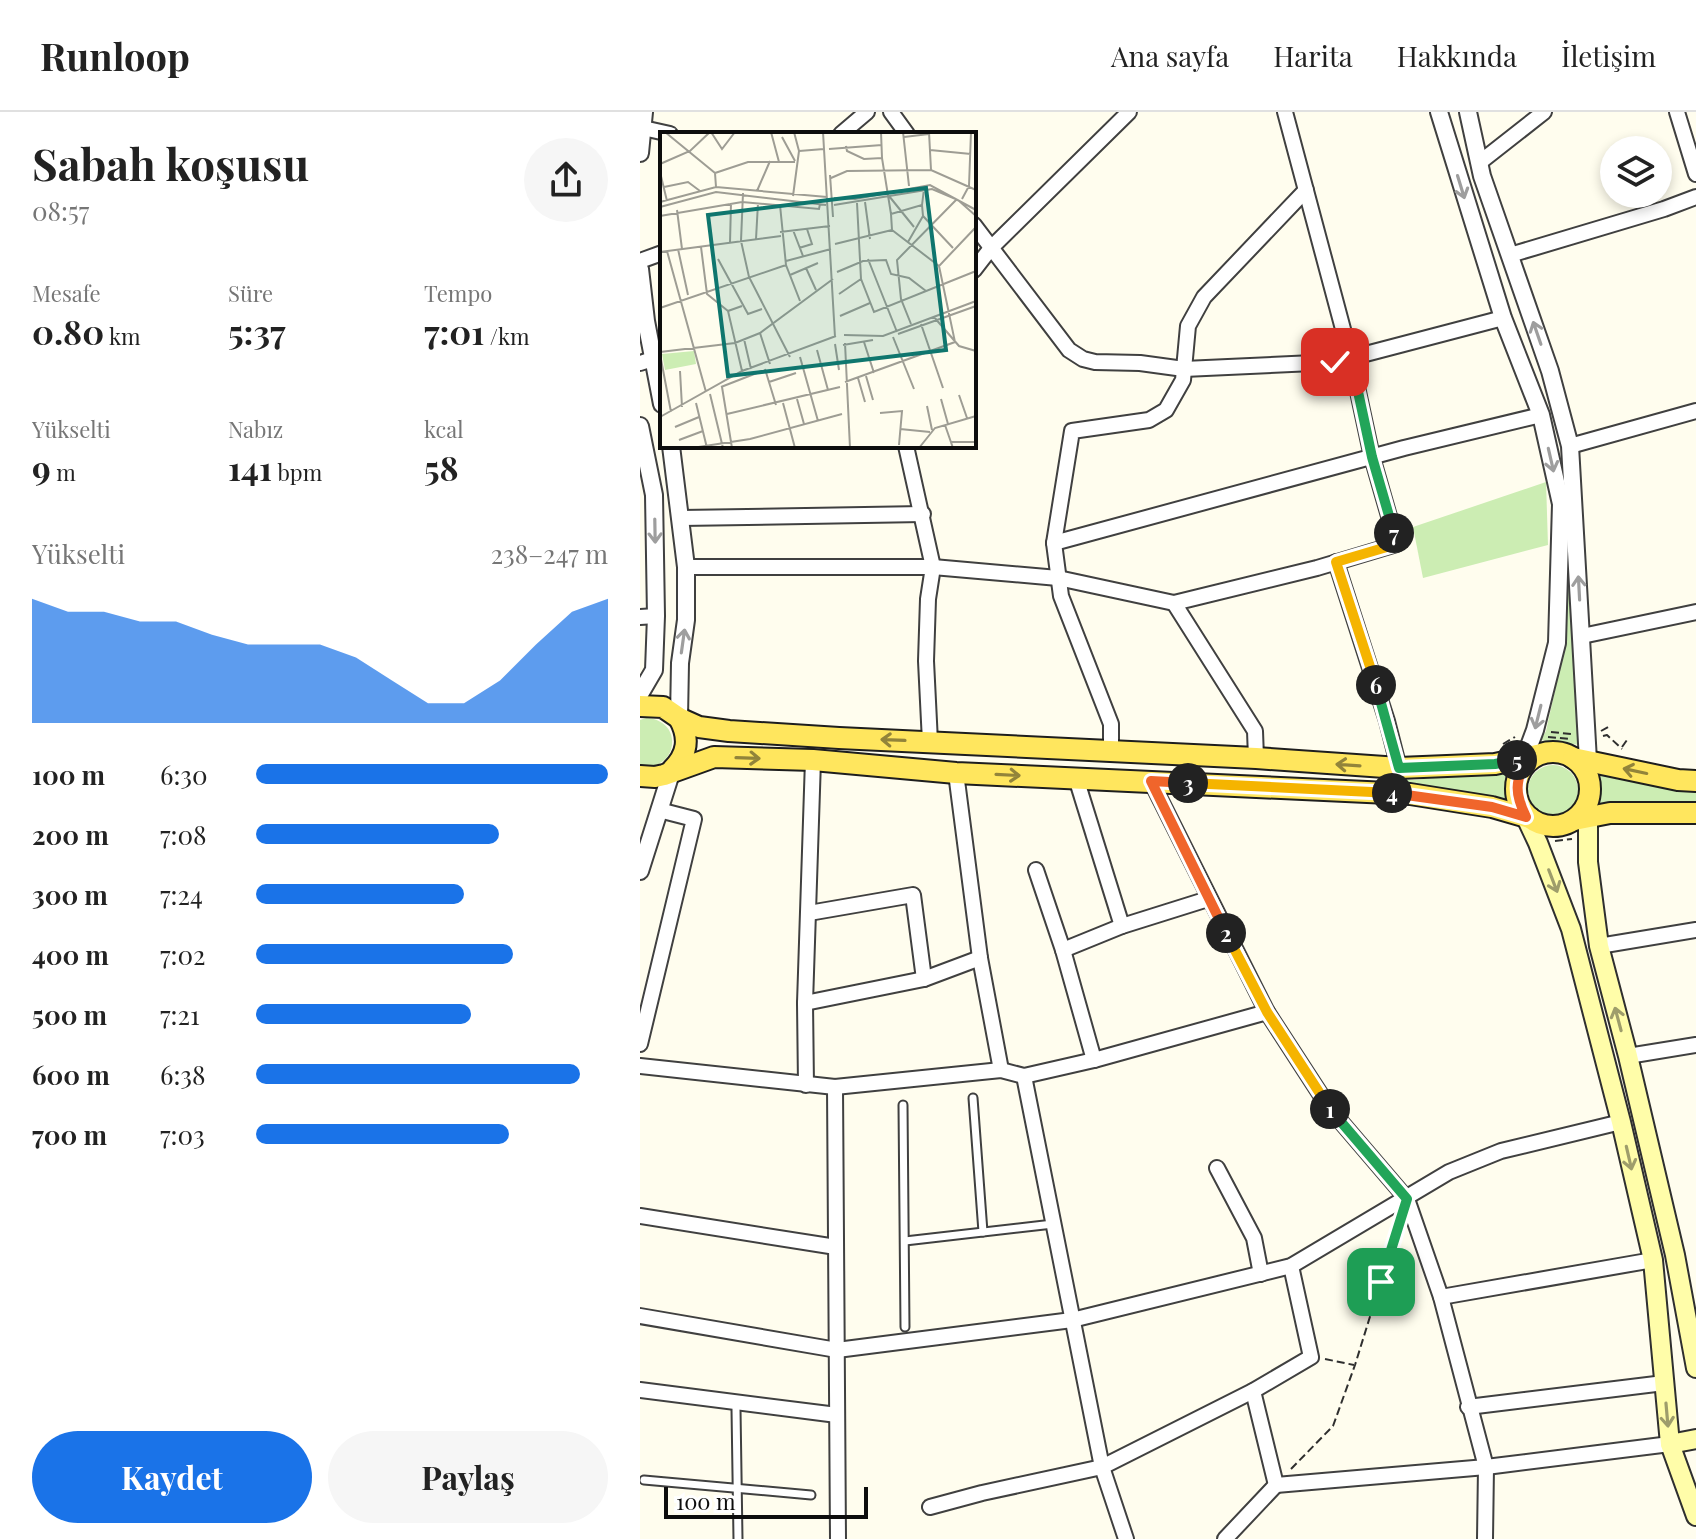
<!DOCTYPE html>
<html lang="tr">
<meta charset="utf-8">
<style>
body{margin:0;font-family:"Playfair Display",serif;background:#f6f6f6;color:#222;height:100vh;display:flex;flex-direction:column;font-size:30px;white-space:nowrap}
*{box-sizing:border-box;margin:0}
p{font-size:26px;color:#767676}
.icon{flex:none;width:44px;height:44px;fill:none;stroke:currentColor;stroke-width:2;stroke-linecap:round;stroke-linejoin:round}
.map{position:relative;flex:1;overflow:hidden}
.sheet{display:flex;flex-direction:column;background:#fff;width:640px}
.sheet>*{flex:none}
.controls{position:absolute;left:960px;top:24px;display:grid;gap:16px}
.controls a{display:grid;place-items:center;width:72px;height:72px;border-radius:50%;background:#fff;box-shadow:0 4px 12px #0003;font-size:40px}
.scale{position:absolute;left:24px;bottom:20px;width:204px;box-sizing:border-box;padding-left:8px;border:4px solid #0d0d0d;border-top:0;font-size:22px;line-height:28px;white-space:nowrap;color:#0d0d0d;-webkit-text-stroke:6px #fff;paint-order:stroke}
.pin{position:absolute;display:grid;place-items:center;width:68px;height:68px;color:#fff;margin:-34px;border-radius:16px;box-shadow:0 4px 12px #0006}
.km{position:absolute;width:40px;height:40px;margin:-20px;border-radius:50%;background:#222;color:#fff;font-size:22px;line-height:40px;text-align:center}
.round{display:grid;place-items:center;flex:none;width:84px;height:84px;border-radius:42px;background:#f6f6f6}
.head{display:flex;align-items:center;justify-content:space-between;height:136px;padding:0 32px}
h1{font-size:44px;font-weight:700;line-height:60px}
.figures{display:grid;grid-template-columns:repeat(3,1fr);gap:12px;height:136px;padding:8px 32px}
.figures div{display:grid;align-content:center}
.figures b{font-size:34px;font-weight:700}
.figures small{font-size:22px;font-weight:400}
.figures p{font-size:22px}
.chart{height:224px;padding:16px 32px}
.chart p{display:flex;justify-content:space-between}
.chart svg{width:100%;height:144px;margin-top:8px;fill:#1a73e8;opacity:.7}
.action{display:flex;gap:16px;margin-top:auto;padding:16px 32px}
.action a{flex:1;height:92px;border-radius:48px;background:#1a73e8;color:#fff;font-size:32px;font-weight:700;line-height:92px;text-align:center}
.action a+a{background:#f6f6f6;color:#222}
ul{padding:0 32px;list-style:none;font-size:26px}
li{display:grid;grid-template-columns:128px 96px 1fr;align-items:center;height:60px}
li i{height:20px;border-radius:10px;background:#1a73e8}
header{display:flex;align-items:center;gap:48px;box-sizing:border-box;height:112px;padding:0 40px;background:#fff;border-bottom:2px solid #e0e0e0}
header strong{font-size:38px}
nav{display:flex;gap:44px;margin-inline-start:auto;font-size:28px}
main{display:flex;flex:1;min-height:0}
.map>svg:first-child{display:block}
.green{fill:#ccedb3}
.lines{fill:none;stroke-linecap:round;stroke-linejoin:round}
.service-casing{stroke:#404040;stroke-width:11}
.minor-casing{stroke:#404040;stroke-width:18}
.tertiary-casing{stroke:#404040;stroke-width:20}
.secondary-casing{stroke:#2f2f2f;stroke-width:22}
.primary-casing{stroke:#1e1e1e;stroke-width:24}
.path{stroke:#2f2f2f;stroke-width:2;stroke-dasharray:8 4;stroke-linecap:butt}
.service{stroke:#fff;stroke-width:7}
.minor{stroke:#fff;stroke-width:14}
.tertiary{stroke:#fff;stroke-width:16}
.secondary{stroke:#fffda9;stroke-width:18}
.primary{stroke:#ffe65e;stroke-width:20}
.oneway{stroke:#9e9e9e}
.oneway2{stroke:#92843a}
.oneway3{stroke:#9e9d6b}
.split-1-casing{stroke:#fff;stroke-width:16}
.split-2-casing{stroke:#fff;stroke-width:16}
.split-3-casing{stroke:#fff;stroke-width:16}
.split-4-casing{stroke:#fff;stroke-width:16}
.split-5-casing{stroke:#fff;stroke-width:16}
.split-6-casing{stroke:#fff;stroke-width:16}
.split-7-casing{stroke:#fff;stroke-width:16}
.split-8-casing{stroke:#fff;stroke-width:16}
.split-1{stroke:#22a559;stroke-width:10}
.split-2{stroke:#f5b400;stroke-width:10}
.split-3{stroke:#f0652b;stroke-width:10}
.split-4{stroke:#f5b400;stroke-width:10}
.split-5{stroke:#f0652b;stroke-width:10}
.split-6{stroke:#22a559;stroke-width:10}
.split-7{stroke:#f5b400;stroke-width:10}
.split-8{stroke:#22a559;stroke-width:10}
.inset-road{fill:none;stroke:#9e9d94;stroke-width:2}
.view{fill:#0f766e;fill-opacity:0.15;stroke:#0f766e;stroke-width:4}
.inset-edge{fill:none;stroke:#0d0d0d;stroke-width:4}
</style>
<header>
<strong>Runloop</strong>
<nav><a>Ana sayfa</a><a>Harita</a><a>Hakkında</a><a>İletişim</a></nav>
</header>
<main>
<section class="sheet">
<div class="head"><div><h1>Sabah koşusu</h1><p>08:57</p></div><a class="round"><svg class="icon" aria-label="share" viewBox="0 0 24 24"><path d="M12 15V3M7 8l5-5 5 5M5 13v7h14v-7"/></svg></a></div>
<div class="figures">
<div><p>Mesafe</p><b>0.80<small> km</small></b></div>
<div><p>Süre</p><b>5:37</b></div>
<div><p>Tempo</p><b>7:01<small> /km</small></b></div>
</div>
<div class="figures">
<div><p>Yükselti</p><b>9<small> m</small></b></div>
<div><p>Nabız</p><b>141<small> bpm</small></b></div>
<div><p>kcal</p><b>58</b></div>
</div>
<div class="chart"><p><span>Yükselti</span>238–247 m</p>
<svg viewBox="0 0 160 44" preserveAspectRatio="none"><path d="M0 44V6L10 10L20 10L30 13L40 13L50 17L60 20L70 20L80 20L90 24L100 31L110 38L120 38L130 31L140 20L150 10L160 6V44z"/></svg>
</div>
<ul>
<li><b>100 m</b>6:30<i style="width:100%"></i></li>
<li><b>200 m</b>7:08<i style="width:69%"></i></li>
<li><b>300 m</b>7:24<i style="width:59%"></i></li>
<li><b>400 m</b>7:02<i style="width:73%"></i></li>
<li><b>500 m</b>7:21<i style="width:61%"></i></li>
<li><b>600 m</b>6:38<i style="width:92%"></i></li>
<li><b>700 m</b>7:03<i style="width:72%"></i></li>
</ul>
<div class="action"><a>Kaydet</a><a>Paylaş</a></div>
</section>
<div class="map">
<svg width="1056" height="1427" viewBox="0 0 1056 1427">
<rect width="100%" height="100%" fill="#fffdee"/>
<g class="green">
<polygon points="906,370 908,433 783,466 773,415"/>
<polygon points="927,394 940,633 901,628 906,619 927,524"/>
<path d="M 6,606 C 46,608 37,662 0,653 L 0,608 Z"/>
<circle cx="913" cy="678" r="25"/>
<polygon points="870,658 866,674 869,690 740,674 741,667 774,668"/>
<polygon points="960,661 1056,678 1056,691 958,695 961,679"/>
</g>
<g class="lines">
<g class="service-casing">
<g id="service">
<polyline points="333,986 343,1120"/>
<polyline points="263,993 265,1215"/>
<polyline points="265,1129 413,1112"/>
<polyline points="96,1297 98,1427"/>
<polyline points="4,1368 171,1383"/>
</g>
</g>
<g class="minor-casing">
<g id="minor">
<polyline points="251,0 267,22"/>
<polyline points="1037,0 1056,62"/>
<polyline points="3,16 30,22"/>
<polyline points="201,22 227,0"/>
<polyline points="839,51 904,0"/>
<polyline points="334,113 429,238 443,247 455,250 500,251 544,257 695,250 863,206"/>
<polyline points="870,143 1024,97 1056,85"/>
<polyline points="0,149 22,141"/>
<polyline points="334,158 351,136 489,0"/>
<polyline points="0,251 22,244"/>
<polyline points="266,334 293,455 288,487 286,549 290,630"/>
<polyline points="930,334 1056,299"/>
<polyline points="41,406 283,402"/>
<polyline points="414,431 764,336 901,303"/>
<polyline points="696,450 747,609 759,656"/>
<polyline points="46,455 293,455 418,466 534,491"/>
<polyline points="0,505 16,504"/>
<polyline points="942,524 1056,500"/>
<polyline points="471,639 471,612 421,484 414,431 432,319 509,308 526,298 543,268 548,214 564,185 666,78"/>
<polyline points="616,646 615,619 534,491 677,456 757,432 732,345 711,247 645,0"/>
<polyline points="316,661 340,846 361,958"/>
<polyline points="436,666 482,814"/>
<polyline points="511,669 627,900 690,997 767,1087 801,1185 846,1355 845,1427"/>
<polyline points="396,758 423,838 454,948"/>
<polyline points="169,801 273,783 284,867"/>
<polyline points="959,834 1056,818"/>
<polyline points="423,838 482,814 568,787"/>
<polyline points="165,891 284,867 340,846"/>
<polyline points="0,932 54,707 19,698"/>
<polyline points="988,944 1056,933"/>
<polyline points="0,954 195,975 361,958 384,964 454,948 627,900"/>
<polyline points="384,964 462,1355 486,1427"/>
<polyline points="166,973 165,891 173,648"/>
<polyline points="195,975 198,1427"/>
<polyline points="577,1056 614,1126 621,1162"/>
<polyline points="0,1104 196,1135"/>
<polyline points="801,1185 1013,1148"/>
<polyline points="0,1204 197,1238 432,1208 651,1154 809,1060 861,1039 981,1010"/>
<polyline points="0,1278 197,1303"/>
<polyline points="613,1279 636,1373 846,1355 1030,1332"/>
<polyline points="828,1295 1024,1271"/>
<polyline points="290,1395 342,1381 462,1355 613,1279 671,1245 651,1154"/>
<polyline points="585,1427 636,1373"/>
</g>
</g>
<g class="tertiary-casing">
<g id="tertiary">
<polyline points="799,0 863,206 901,303 921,392 917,531 895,618 879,661"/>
<polyline points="828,0 842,64 910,259 930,334 949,666"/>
<polyline points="0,41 4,0"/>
<polyline points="0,157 6,209 22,292"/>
<polyline points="0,314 14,383 16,504 14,558 0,582"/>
<polyline points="31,334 46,455 46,508 40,551 39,606"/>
<polyline points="0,759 32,658"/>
</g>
</g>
<g class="secondary-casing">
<g id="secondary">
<polyline points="948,689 948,750 959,834 988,944 1035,1143 1056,1256"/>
<polyline points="882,697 898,731 931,817 981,1010 1013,1148 1030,1332 1056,1404"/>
<polyline points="1030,1332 1056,1327"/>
</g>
</g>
<g class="primary-casing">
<g id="primary">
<polyline points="0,594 23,595 39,606 59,615 89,619 199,626 616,646 759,656 855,652 897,643"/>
<circle cx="913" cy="677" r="37"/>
<polyline points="933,646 1038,668 1056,669"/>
<path d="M 32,658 C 48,642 50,626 39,606"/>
<polyline points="0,664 15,665 24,663 74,645 173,648 316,661 770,682 852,695 890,706"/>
<polyline points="934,708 970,701 1056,701"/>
</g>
</g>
<g class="path">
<polyline points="961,619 970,614"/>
<polyline points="911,620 932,622"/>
<polyline points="963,624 967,623 982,637"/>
<polyline points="908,625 930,627"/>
<polyline points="863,632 875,625"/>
<polyline points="982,635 987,628"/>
<polyline points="915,729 932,727"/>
<polyline points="685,1247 714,1253"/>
<polyline points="651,1357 693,1314 715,1253 759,1111"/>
</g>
<use href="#service" class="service"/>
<use href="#minor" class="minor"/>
<use href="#tertiary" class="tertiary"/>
<use href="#secondary" class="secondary"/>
<use href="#primary" class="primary"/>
</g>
<defs><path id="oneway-shaft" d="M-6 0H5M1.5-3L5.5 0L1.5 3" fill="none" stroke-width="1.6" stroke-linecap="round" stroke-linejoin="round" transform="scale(2)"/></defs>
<g class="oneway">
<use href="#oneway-shaft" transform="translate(821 75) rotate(73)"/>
<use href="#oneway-shaft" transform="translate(897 221) rotate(-109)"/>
<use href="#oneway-shaft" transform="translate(911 348) rotate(77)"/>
<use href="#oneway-shaft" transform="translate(15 419) rotate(89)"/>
<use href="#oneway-shaft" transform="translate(939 476) rotate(-93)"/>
<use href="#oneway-shaft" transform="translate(43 529) rotate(-82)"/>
<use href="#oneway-shaft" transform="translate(898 605) rotate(104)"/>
</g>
<g class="oneway2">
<use href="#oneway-shaft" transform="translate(253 628) rotate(-178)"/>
<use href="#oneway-shaft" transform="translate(108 646) rotate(2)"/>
<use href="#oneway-shaft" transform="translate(708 653) rotate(-176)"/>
<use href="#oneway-shaft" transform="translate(995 659) rotate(-168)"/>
<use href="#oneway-shaft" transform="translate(368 663) rotate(3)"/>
</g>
<g class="oneway3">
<use href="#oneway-shaft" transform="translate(913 769) rotate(69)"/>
<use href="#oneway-shaft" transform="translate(978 907) rotate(-105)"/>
<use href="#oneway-shaft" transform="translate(989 1046) rotate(77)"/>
<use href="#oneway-shaft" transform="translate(1027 1303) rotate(85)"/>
</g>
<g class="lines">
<g class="split-1-casing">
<polyline id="split-1" points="690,997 767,1087 741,1170"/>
</g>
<g class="split-2-casing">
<polyline id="split-2" points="586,821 627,900 690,997"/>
</g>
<g class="split-3-casing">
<polyline id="split-3" points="548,671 511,669 586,821"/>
</g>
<g class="split-4-casing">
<polyline id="split-4" points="548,671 752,681"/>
</g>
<g class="split-5-casing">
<path id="split-5" d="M 752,681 L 852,695 L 886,705 C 874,680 876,671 885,646 L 877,648"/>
</g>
<g class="split-6-casing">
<polyline id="split-6" points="736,573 759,656 855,652 877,648"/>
</g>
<g class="split-7-casing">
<polyline id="split-7" points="736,573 696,450 757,432 754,421"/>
</g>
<g class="split-8-casing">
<polyline id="split-8" points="695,250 711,247 732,345 754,421"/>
</g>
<use href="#split-1" class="split-1"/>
<use href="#split-2" class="split-2"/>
<use href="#split-3" class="split-3"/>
<use href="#split-4" class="split-4"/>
<use href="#split-5" class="split-5"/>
<use href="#split-6" class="split-6"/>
<use href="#split-7" class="split-7"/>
<use href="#split-8" class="split-8"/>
</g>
<g transform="translate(20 20)">
<rect width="316" height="316" fill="#fffdee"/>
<path d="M 34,219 L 36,232 L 5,238 L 2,222 Z" fill="#ccedb3"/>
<path class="inset-road" d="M 5,0 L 55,41 L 56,55M 51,0 L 62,17 L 75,0M 111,0 L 119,30M 163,0 L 175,205M 221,0 L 222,26M 243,0 L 249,54M 269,0 L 271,38M 122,5 L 135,29M 244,5 L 269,2M 186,14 L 187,19 L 204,27 L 222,26 L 231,82M 169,17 L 222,13M 270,18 L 311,22M 139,19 L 164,17M 0,32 L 30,19 L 50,0M 0,40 L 7,69M 55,41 L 88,30 L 135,30M 170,43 L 173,85M 171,46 L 187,39 L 271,38 L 316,58M 4,55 L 28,50 L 40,59M 97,59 L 110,29M 83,61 L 81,109 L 89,145 L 130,225M 133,64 L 139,19 L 134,0M 229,64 L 254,95M 174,66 L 195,67 L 270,53 L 316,78M 302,67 L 309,54 L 311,0M 0,70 L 56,55 L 167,65M 205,70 L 210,107M 197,71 L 201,147M 120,73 L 126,133 L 140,169M 174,73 L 272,57 L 298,68 L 316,84M 0,75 L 56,60 L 166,73M 17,78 L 22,117M 0,84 L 82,70 L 159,77 L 160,72M 263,84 L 293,116M 133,98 L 143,124M 232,98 L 279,134M 120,100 L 170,94M 96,107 L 98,71M 248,110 L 263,84 L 262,73M 70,111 L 71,71M 175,112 L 232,98 L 231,82 L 262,73 L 264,57M 41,115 L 47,162 L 68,179M 139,116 L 152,112 L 147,97M 18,117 L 28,163M 7,119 L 46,260M 0,120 L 121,104M 58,127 L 88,182 L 102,177M 208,127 L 237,200M 126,129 L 171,117M 146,136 L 156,158M 177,140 L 203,129 L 226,128 L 231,142 L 249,146 L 266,159M 130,143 L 158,131M 179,162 L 201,147 L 214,180 L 316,139M 0,176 L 126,133M 180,184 L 210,171M 274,185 L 299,214 L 316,219M 251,192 L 241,167 L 237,128 L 297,67M 261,192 L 283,256M 100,201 L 110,232M 238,202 L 316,174M 184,203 L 223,204 L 316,169M 233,205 L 254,257M 84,207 L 91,237M 204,210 L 214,241M 185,211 L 190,316M 175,212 L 179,238M 183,213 L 213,208M 157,218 L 168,258M 0,220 L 75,211 L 100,201 L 173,147M 0,222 L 11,280M 140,225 L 158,289M 105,237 L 116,273M 20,239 L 22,275M 82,239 L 68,179 L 82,174M 206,244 L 213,268M 198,246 L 205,270M 109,250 L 136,241M 185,250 L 295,210 L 279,134 L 316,95M 61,255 L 102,239M 62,255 L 72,316M 50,262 L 63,316M 299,263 L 307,286M 137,267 L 144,292M 281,267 L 288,292M 36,271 L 47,316M 123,271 L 135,316M 267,274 L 272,298M 220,281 L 242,279 L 239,313M 67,282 L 180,255M 0,285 L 82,239 L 176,204M 285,293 L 293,316M 15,295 L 39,285M 240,297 L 270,300M 19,308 L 43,299M 291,310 L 316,310M 32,316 L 90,307 L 182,282M 211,316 L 246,316M 259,316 L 275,296 L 316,284"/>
<path class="view" d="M 266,56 L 286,218 L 68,244 L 48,83 Z"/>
<rect width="316" height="316" class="inset-edge"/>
</g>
</svg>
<div class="controls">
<a><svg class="icon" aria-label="layers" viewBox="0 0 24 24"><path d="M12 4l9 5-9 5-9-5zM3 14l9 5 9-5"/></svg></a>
</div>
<div class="scale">100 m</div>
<div class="pin" style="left:741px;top:1170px;background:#1e9e55"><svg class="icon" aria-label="arrive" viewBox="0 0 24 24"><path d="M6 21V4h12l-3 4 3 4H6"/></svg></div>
<div class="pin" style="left:695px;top:250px;background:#d93025"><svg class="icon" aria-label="check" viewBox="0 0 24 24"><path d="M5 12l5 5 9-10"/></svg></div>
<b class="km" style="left:690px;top:997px">1</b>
<b class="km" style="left:586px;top:821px">2</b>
<b class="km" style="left:548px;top:671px">3</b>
<b class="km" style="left:752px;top:681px">4</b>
<b class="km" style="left:877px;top:648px">5</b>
<b class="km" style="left:736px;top:573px">6</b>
<b class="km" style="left:754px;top:421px">7</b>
</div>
</main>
